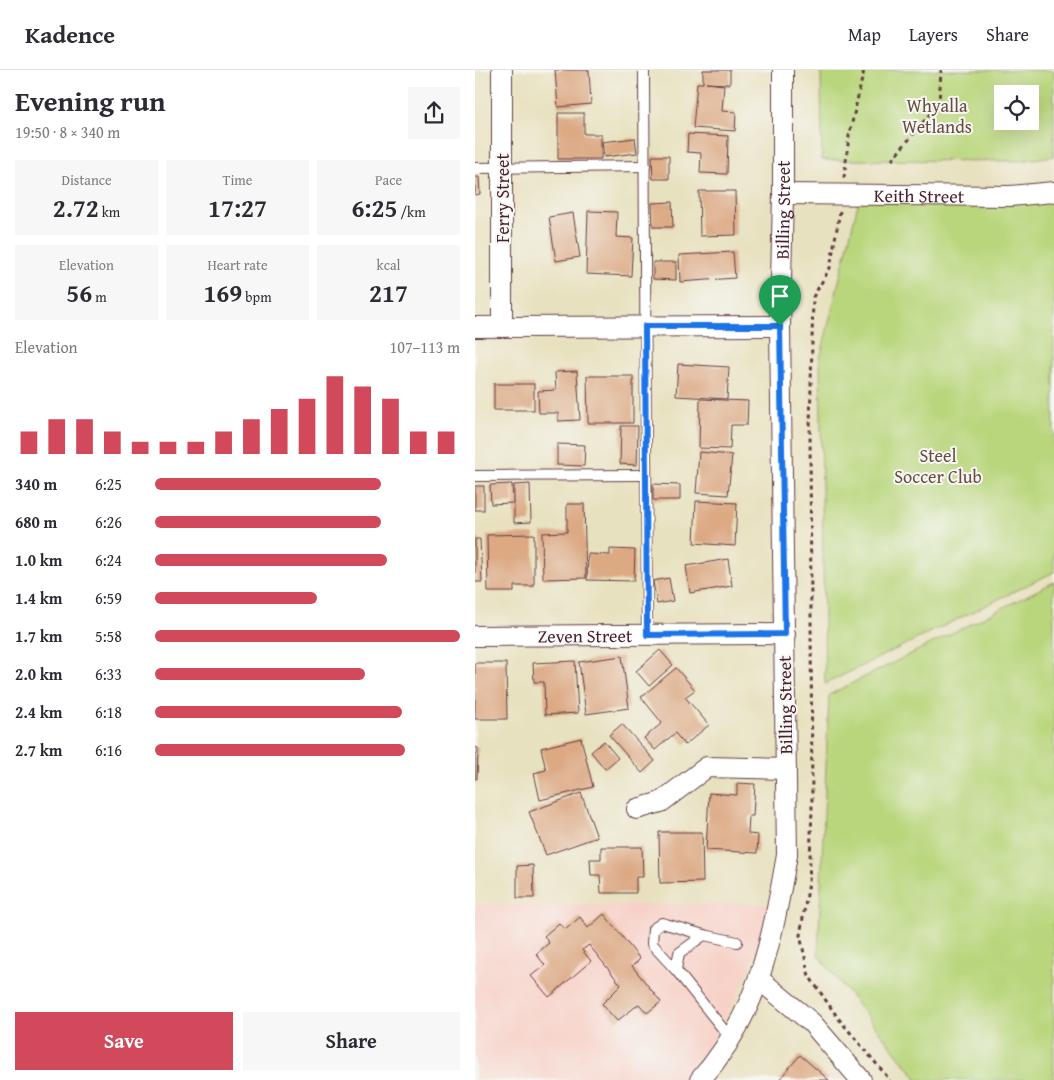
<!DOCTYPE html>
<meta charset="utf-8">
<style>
body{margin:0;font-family:"Gentium Book Plus",serif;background:#f7f7f7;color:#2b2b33;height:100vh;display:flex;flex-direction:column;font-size:19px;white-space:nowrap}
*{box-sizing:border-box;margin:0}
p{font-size:16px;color:#7c7c81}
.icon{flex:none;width:28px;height:28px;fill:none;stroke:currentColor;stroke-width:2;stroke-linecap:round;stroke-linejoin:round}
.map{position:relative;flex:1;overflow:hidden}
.drawer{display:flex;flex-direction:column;background:#fff;width:475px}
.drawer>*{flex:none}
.controls{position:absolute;left:519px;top:15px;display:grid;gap:10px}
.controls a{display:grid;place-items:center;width:45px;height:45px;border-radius:0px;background:#fff;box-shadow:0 5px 20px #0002;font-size:25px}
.pin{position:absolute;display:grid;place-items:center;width:42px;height:42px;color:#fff;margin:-51px -21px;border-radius:50% 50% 50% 0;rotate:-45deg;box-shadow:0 0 5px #0007}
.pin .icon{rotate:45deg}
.round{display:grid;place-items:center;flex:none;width:52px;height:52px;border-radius:0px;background:#f7f7f7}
.headline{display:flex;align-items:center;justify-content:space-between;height:85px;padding:0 15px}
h1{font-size:28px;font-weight:800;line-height:38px}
.stats{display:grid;grid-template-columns:repeat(3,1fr);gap:8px;height:85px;padding:5px 15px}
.stats div{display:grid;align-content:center;border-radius:0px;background:#f7f7f7;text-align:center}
.stats b{font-size:25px;font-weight:800}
.stats small{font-size:14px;font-weight:400}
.stats p{font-size:14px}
.chart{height:140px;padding:10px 15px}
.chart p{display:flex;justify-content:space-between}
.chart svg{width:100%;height:90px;margin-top:5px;stroke:#d1495b;stroke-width:6}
.action{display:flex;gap:10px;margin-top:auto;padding:10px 15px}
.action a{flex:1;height:58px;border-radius:0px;background:#d1495b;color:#fff;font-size:20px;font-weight:800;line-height:58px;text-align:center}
.action a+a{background:#f7f7f7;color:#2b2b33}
ul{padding:0 15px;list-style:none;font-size:16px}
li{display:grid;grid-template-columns:80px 60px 1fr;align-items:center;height:38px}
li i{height:12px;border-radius:6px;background:#d1495b}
header{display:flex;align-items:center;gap:30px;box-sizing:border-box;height:70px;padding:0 25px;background:#fff;border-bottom:1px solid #e1e1e2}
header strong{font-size:24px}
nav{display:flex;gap:28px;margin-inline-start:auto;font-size:18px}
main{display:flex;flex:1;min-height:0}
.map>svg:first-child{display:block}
.built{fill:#f7d1c7}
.green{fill:#b9d67c;stroke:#827a54;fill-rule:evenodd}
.building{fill:#dca983}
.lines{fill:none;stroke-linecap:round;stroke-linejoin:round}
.lane-casing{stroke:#623c41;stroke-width:12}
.street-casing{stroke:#623c41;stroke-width:22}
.path{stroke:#623c41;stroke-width:3;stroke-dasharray:4 4;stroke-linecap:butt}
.lane{stroke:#fff;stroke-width:10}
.street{stroke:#fff;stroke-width:20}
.route-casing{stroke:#fff;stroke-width:10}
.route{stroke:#1a73e8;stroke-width:6}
.labels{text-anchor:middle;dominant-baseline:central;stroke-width:4;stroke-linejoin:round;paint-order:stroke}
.park-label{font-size:18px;fill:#664d3f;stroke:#f6f6f2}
.street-label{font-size:18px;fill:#4a1f2b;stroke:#f6f6f2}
</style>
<header>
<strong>Kadence</strong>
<nav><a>Map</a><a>Layers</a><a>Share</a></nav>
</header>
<main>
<section class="drawer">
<div class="headline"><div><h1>Evening run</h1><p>19:50 · 8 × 340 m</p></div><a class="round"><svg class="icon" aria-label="share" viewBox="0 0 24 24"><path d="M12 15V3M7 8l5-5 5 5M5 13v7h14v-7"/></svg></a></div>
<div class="stats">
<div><p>Distance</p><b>2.72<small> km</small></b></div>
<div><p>Time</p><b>17:27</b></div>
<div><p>Pace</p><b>6:25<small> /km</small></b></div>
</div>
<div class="stats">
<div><p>Elevation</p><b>56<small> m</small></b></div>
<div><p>Heart rate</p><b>169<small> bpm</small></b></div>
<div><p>kcal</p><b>217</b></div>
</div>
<div class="chart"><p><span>Elevation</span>107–113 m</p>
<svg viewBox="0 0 160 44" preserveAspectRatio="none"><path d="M5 44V33M15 44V27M25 44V27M35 44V33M45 44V38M55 44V38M65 44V38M75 44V33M85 44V27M95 44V22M105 44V17M115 44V6M125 44V11M135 44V17M145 44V33M155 44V33"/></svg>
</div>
<ul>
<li><b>340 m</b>6:25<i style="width:74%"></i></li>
<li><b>680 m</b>6:26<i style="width:74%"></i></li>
<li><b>1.0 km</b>6:24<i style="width:76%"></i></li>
<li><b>1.4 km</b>6:59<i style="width:53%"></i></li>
<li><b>1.7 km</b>5:58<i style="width:100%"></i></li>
<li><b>2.0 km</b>6:33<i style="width:69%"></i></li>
<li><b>2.4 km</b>6:18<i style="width:81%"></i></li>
<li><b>2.7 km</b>6:16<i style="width:82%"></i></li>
</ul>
<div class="action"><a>Save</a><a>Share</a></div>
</section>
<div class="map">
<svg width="579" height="1010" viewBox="0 0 579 1010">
<rect width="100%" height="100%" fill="#f6f6f2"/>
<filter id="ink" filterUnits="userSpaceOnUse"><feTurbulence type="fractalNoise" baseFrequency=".02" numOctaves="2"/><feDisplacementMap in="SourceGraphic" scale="10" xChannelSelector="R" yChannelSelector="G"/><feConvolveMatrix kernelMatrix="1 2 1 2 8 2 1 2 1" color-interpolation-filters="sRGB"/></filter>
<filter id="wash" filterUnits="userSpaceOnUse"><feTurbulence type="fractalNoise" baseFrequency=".0096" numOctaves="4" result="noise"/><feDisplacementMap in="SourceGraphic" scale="20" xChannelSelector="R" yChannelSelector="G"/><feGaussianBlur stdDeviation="1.12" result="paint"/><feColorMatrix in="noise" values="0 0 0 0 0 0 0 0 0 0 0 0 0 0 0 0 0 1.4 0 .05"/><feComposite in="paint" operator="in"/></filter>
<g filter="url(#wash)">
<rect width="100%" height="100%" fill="#e8e1bf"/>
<polygon class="built" points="293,834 275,899 244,961 211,1010 0,1010 0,835"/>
<g class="green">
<path d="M 346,0 L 579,0 L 579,86 L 545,91 L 347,90 ZM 528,24 L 555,24 L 555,51 L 528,51 Z"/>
<polygon points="385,125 579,131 579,502 350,614 345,289"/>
<polygon points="579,512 579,1010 443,1010 343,885 354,625"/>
</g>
<g id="blocks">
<g class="building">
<polygon points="80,0 114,0 116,34 83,37"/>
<polygon points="228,0 255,0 255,14 231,13 249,15 247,41 261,42 260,61 218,58 222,13 228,13"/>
<polygon points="83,43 109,43 109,64 126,64 126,89 83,89"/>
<polygon points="213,64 253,66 252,104 225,103 226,83 212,82"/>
<polygon points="160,68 162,83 129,87 127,72"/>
<polygon points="177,86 194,86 194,109 178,109"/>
<polygon points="0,107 4,107 5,124 0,125"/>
<polygon points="224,121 260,121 261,165 225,166"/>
<polygon points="197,132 198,157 178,157 177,133"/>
<polygon points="113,141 142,142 141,167 158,168 156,206 111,204"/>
<polygon points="98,143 105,187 81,191 74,147"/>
<polygon points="258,182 260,208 205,212 204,185"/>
<polygon points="178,192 201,192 201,210 178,209"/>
<polygon points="203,294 254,297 252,329 201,326"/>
<polygon points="102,301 105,350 83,351 83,343 64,343 63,321 81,320 80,302"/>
<polygon points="112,306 158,306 158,353 113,353"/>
<rect x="19" y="314" width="40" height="26"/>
<polygon points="225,329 273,331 272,355 256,355 255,379 224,378"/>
<polygon points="146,356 163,356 162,395 145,394"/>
<polygon points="82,374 110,375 109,396 82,395"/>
<polygon points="224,382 257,385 253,425 221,423"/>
<polygon points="37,414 38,433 16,434 15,415"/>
<polygon points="55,414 56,452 39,453 39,415"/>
<polygon points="178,414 205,415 205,430 178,430"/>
<rect x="0" y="416" width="9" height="24"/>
<polygon points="221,431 262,433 260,476 219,473"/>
<polygon points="92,434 109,434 111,508 68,509 67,463 92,462"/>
<polygon points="59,464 59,516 39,516 39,522 13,522 12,465"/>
<polygon points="0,469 5,469 7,512 0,512"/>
<polygon points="135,479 160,480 159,511 112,510 113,484 135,485"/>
<polygon points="253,489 257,516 215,523 211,496"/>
<polygon points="194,508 198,531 182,534 178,511"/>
<polygon points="185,580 198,595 174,616 161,601"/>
<polygon points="147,586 154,638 111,644 104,592"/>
<polygon points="100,591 103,643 70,645 69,612 59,612 58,593"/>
<polygon points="0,593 31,593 32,649 0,649"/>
<polygon points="201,598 220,620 210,627 234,655 210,675 200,663 180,680 169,668 187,653 166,627"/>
<polygon points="147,654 180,691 167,703 134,665"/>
<polygon points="106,668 118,717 65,730 59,703 71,700 66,678"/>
<polygon points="129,671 143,688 130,699 116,682"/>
<polygon points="0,677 3,678 2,709 0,709"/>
<polygon points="262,713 280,714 278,746 274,746 273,764 283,765 282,783 231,780 234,723 262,725"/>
<polygon points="106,723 122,767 71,785 54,742"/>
<polygon points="184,762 227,762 228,812 185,813"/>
<polygon points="126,777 167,777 168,807 161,807 161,823 126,823 125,805 116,805 115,789 126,789"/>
<polygon points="58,795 59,828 42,828 42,796"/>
<polygon points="129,844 165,889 157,896 186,932 172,943 164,934 142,951 127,934 146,915 114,875 107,880 116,891 74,927 56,906 70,895 61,884 74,873 69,866 84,853 90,860 105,847 113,858"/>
<polygon points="325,985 354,1010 304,1010"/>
</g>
</g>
</g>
<g filter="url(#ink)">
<use href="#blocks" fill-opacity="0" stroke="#623c41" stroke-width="1"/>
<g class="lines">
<g class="lane-casing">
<g id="lane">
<polyline points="169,0 172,565"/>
<polyline points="0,98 170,96"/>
<polyline points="0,406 170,405"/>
<polyline points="201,900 177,874 178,859 187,853 229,865"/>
<polyline points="256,969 201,900 204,883 229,865 262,872"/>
</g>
</g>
<g class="street-casing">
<g id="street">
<path id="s1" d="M 308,124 L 535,126 L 579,122"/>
<polyline points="0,257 305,256"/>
<polyline points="27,257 27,0"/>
<path id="s2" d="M 0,566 L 310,564"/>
<polyline points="162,739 186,732 232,697 311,699"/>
<polyline points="285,910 337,953 386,1010"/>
<path id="s3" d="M 225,1010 C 284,944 297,869 312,785 L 305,256 L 308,124 L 308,0"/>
</g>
</g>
<g class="path">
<polyline points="417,90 464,33 466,0"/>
<polyline points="369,108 374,66 389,0"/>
<polyline points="365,141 355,198 338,227 335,358 337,740 334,813 325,865 334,906 363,948 415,1010"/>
</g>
<use href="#lane" class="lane"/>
<use href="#street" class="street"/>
</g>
</g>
<g class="lines" filter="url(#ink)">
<g class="route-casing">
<polygon id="route" points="170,256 305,256 310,564 172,565"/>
</g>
<use href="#route" class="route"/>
</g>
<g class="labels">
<g class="park-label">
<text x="462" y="35">Whyalla<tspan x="462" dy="21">Wetlands</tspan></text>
<text x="463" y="385">Steel<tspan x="463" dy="21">Soccer Club</tspan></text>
</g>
<g class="street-label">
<text stroke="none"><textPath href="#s1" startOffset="136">Keith Street</textPath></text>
<text transform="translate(27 128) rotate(-90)">Ferry Street</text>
<text stroke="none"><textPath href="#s3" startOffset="890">Billing Street</textPath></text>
<text stroke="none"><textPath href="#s2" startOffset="110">Zeven Street</textPath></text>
<text transform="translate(310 635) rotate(-91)">Billing Street</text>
</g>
</g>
</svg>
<div class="controls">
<a><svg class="icon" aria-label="locate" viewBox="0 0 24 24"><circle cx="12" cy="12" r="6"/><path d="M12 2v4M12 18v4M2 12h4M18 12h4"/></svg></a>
</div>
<div class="pin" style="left:305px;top:256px;background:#1e9e55"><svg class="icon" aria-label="arrive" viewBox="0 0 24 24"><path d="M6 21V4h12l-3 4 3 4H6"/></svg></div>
</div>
</main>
